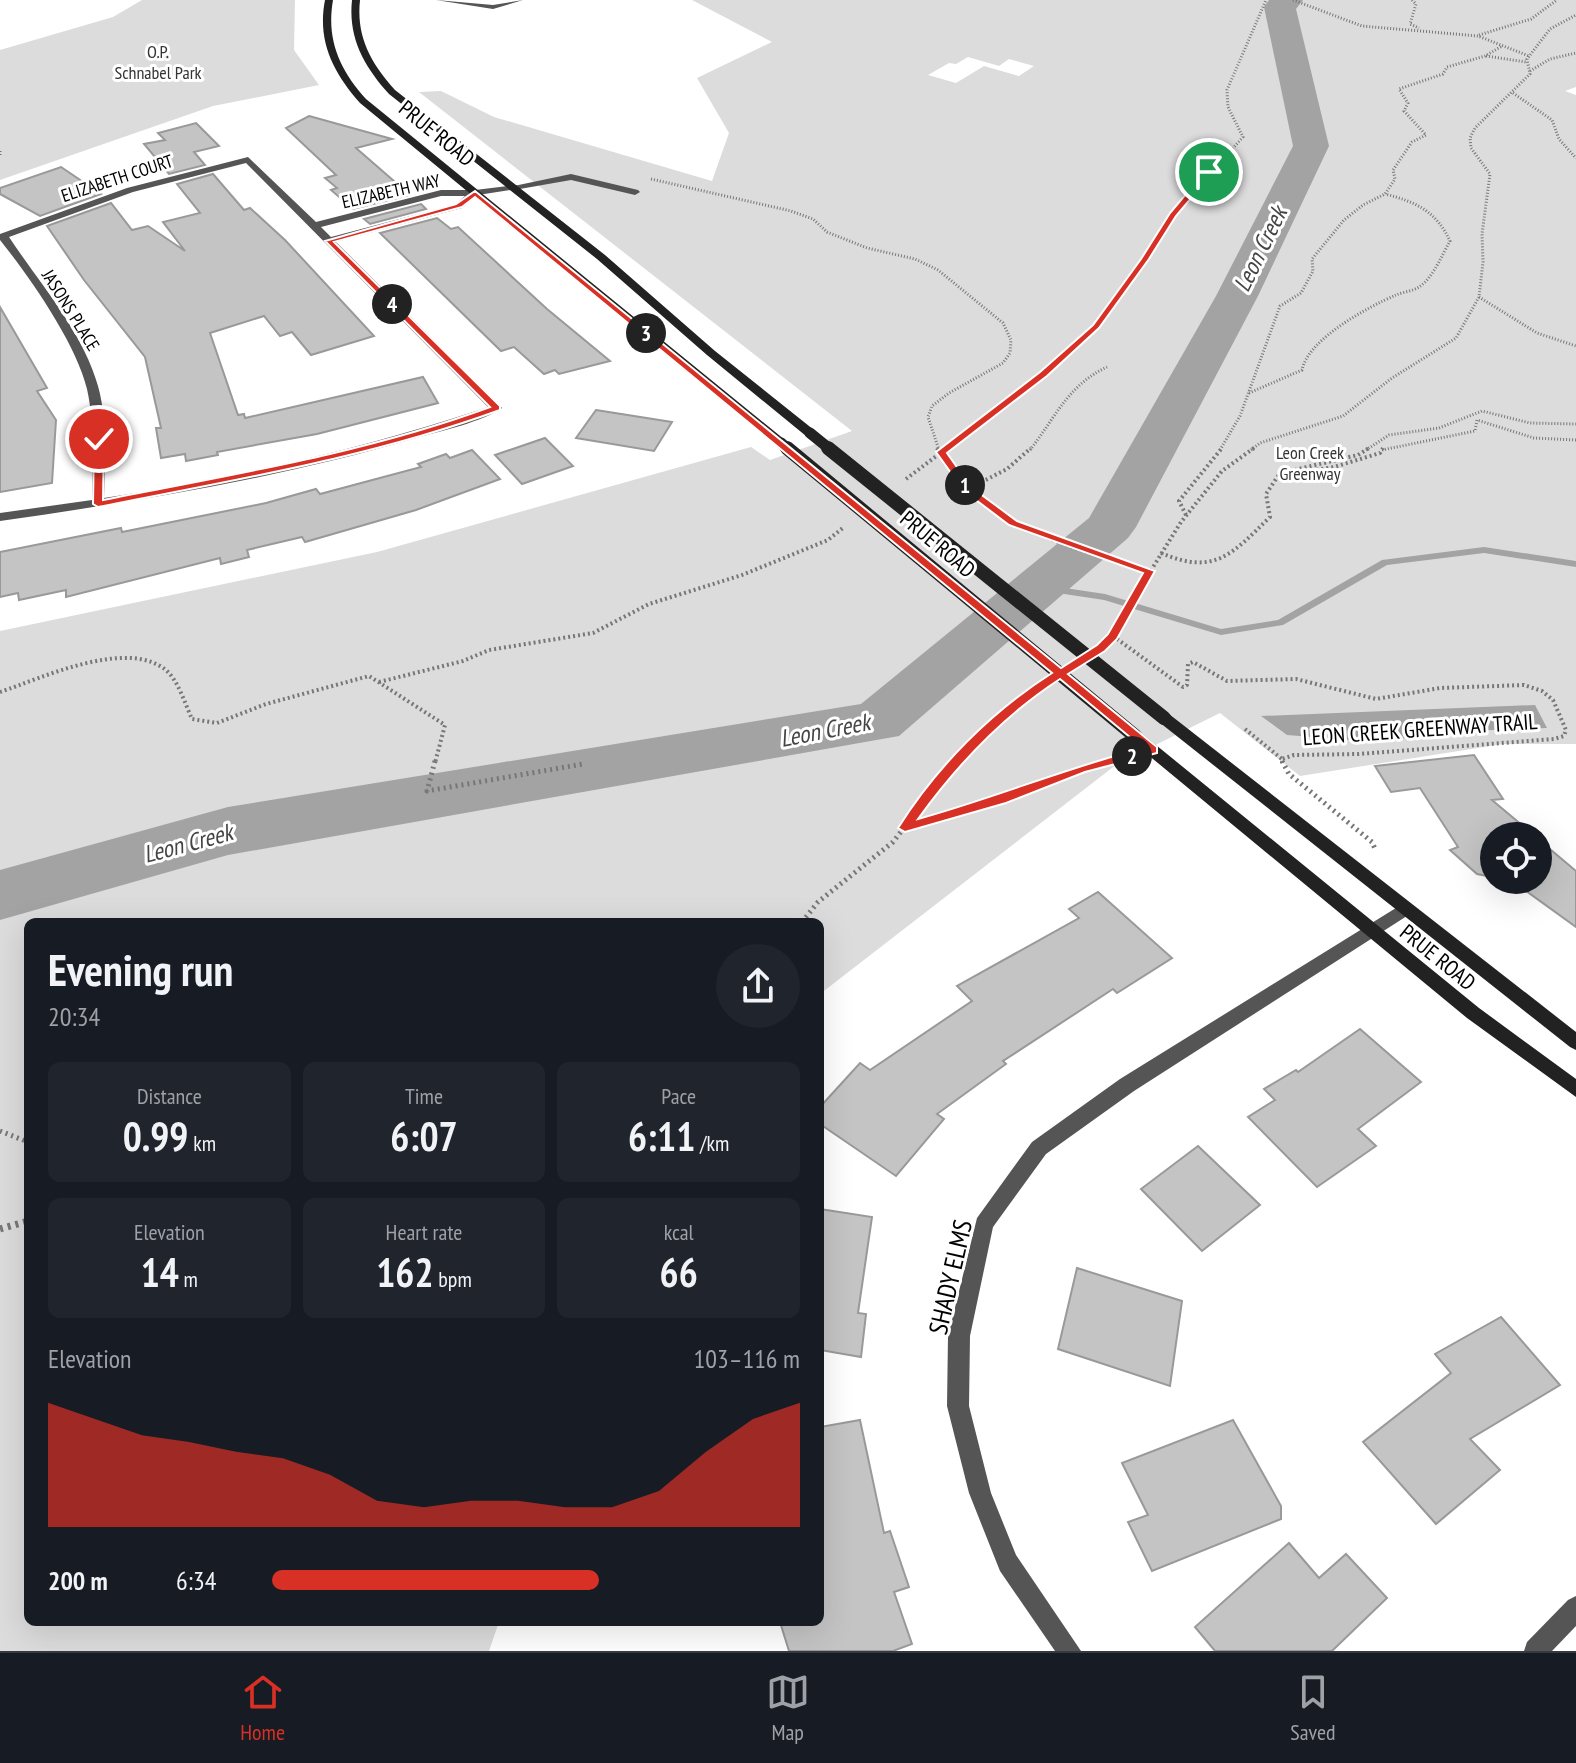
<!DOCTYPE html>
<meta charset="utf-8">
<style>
body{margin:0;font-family:"PT Sans Narrow",sans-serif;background:#20242c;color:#f1f3f6;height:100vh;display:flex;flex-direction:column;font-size:30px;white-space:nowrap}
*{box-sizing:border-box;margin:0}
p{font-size:26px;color:#9ea1a6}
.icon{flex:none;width:44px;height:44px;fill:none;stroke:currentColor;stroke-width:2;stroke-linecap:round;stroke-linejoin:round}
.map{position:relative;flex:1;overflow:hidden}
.panel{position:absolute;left:24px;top:918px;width:800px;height:708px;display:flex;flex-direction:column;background:#171b24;border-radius:12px;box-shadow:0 8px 32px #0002}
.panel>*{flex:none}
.fabs{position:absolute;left:1480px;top:822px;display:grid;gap:16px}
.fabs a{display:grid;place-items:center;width:72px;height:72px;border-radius:50%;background:#171b24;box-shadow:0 8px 32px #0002;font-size:40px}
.pin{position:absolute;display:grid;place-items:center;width:68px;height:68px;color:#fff;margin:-34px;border:4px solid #fff;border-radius:50%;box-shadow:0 2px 8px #0007}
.km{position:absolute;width:40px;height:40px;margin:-20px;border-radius:50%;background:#222;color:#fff;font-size:22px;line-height:40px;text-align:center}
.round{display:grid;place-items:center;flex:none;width:84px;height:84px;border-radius:42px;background:#20242c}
.headline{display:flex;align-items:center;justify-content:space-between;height:136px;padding:0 24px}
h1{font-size:44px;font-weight:700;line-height:60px}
.figures{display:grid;grid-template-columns:repeat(3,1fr);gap:12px;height:136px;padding:8px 24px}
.figures div{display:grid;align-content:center;border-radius:12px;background:#20242c;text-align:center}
.figures b{font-size:40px;font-weight:700}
.figures small{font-size:22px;font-weight:400}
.figures p{font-size:22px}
.chart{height:224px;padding:16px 24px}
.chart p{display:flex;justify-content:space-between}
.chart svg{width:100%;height:144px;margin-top:8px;fill:#d93025;opacity:.7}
ul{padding:0 24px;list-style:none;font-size:26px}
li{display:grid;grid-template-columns:128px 96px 1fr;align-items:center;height:60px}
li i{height:20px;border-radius:10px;background:#d93025}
.menu{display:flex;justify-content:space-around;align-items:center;height:112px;border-top:2px solid #363941;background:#171b24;font-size:22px;color:#9ea1a6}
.menu a{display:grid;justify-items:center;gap:4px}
.menu .active{color:#d93025}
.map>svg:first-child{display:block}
.green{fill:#dcdcdc;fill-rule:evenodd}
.water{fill:#a3a3a3}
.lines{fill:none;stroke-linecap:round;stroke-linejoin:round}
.stream{fill:#a3a3a3;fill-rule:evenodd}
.river{fill:#a3a3a3;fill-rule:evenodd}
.building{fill:#c4c4c4;stroke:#999;stroke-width:2}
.path-far3{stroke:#777;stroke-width:3;stroke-dasharray:1 2;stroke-linecap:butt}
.path-far2{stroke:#777;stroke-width:4;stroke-dasharray:2 3;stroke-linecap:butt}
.path-far1{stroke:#777;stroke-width:5;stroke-dasharray:2 4;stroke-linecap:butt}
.path{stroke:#777;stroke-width:7;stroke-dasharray:3 5;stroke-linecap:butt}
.service{fill:#555;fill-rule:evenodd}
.minor{fill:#555;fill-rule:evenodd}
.secondary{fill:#222;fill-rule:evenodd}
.secondary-bridge-far1{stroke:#222;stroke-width:11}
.secondary-bridge{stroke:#222;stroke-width:14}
.route{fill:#d93025;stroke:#fff;stroke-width:2;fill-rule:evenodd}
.labels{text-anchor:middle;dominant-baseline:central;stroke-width:6;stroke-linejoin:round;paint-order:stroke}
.far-park-label{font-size:18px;fill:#333;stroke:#fff}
.far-street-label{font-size:18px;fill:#000;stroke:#fff}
.street-label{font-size:22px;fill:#000;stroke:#fff}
.water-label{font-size:24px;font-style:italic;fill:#444;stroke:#fff}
.near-street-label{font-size:26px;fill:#000;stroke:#fff}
</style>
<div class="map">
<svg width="1576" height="1651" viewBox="0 0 1576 1651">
<rect width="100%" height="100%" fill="#fff"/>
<g class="green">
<polygon points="142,0 295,0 294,50 319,85 213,106 0,180 0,50 113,17"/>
<path d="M 692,0 L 1576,0 L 1576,87 L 1565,91 L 1576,95 L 1576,744 L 1503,744 L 1300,776 L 1220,713 L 1117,764 L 820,994 L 820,922 L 28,922 L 28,1622 L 499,1622 L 489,1651 L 0,1651 L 0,631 L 377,552 L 751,447 L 770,460 L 852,431 L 419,92 L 441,91 L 494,117 L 712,181 L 729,133 L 697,78 L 772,42 ZM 968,57 L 999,66 L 1009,59 L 1034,66 L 1019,76 L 984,66 L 956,83 L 928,75 L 949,63 L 956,64 Z"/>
</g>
<polygon class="water" points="1535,705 1547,728 1466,731 1384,741 1350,740 1287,735 1261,716"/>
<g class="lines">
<polygon class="stream" points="1484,547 1576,561 1576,567 1484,553 1387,565 1283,625 1221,635 1104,600 1038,590 1033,587 1038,584 1105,594 1221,629 1278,620 1382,560"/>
<polygon class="river" points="1269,0 1303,0 1296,9 1329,146 1258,296 1136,527 1128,538 899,736 228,855 0,920 0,870 228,807 861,704 1089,518 1216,296 1293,146 1264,7"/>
</g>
<g class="building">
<polygon points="309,116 392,139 356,148 410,195 353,209 331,190 337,188 325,178 336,175 286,128"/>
<polygon points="196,123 219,146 194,152 205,165 169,174 144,144 165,140 158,133"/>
<polygon points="61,167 101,194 40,216 0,194 0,188"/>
<polygon points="213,174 244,210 250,208 285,240 374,336 311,355 292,332 280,336 264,316 210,333 238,415 244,414 245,418 423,377 438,403 317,434 217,452 218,455 186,461 185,454 161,458 156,428 161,428 145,357 84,280 47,226 111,203 132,230 148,226 185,251 163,222 200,213 177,184"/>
<polygon points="421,204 426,209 370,224 364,219"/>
<polygon points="437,218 451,229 458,227 547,309 610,361 559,374 555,370 544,374 514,347 501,351 380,233"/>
<polygon points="0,307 47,388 37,391 56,420 52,483 0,492"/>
<polygon points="596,410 672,422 654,451 576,438"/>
<polygon points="545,438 573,466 522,484 495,455"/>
<polygon points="472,450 500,479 416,510 305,542 302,537 247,550 249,557 221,564 220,558 66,597 66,590 19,600 18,593 0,597 0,552 121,528 122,532 266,503 316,489 320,494 421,467 418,464 446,454 450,458"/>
<polygon points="1474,755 1503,799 1492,800 1535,836 1494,836 1494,880 1507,880 1498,885 1487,876 1477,874 1450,850 1458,847 1420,788 1391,792 1375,766"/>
<polygon points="1538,839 1576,871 1576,927 1511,880 1538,880"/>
<polygon points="1098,892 1172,958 1117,993 1113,989 1003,1061 1006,1064 937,1114 944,1119 896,1176 820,1124 820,1107 860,1063 870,1070 972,1001 957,986 1079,918 1069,909"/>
<polygon points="1360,1029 1421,1082 1358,1129 1376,1146 1317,1187 1248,1117 1275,1100 1264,1089 1296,1070 1298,1072"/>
<polygon points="1198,1146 1260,1205 1202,1251 1141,1189"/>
<polygon points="820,1209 872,1217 858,1313 866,1314 861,1357 820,1350"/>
<polygon points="1077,1268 1182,1301 1170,1386 1058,1349"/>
<polygon points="1501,1317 1560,1385 1470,1439 1500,1470 1436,1524 1363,1442 1451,1373 1435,1354"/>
<polygon points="860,1420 884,1533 890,1531 909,1587 894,1592 912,1644 893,1651 789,1651 780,1622 820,1622 820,1427"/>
<polygon points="1233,1420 1281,1506 1281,1519 1152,1571 1128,1522 1148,1515 1122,1463"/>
<polygon points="1289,1543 1319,1578 1346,1554 1387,1598 1332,1651 1215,1651 1195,1627"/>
</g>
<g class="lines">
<g class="path-far3">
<polyline points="1293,0 1362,26 1478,36 1529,56"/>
<polyline points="1412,0 1416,4 1410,24 1419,28"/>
<polyline points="1479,35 1531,19 1557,0"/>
<polyline points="1486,56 1526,62"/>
<polyline points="1530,71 1550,59 1576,53"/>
<polyline points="1513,93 1552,120 1559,139 1576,158"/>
<polyline points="0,151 0,155"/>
<polyline points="651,179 791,211 813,219 827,232 867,248 915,259 938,270 1003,323 1011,340 1010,353 1003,363 949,393 932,406 928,417 939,450"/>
<polyline points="1479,297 1537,333 1576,346"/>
<path d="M 1249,393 L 1302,370 C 1308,339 1368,307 1396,295 C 1403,292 1413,291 1419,287 C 1433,278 1442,255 1450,241 C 1436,211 1416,202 1385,194"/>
<polyline points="945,450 1044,374 1096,326 1145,259 1172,215 1243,137 1228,107 1227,90 1266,0"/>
<path d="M 1030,450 C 1055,418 1068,385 1107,367"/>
<polyline points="1220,450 1240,416 1280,306 1301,293 1313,271 1312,259 1344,220 1363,205 1385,194 1395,179 1393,170 1412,142 1426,135 1404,111 1408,103 1399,89 1443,74 1447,67 1485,56 1502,46"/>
<polyline points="1251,450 1260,443 1343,416 1392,378 1456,338 1479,297 1483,262 1482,234 1490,174 1471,148 1470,138 1475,128 1530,74 1527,59 1550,29 1576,15"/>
<polyline points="1366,450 1389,435 1439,428 1482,411 1530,423 1576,424"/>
<polyline points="1382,450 1475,431 1477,420 1534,438 1576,440"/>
</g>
<g class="path-far2">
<path d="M 937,448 C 984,527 1067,546 1149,571"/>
<polyline points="1290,471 1358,455 1369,448"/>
<polyline points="906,479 947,448"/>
<polyline points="968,489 1007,469 1031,448"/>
<polyline points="1186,515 1179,501 1222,448"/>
<path d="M 1161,553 C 1215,576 1232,554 1270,517 L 1266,494 L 1278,476 L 1334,467 L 1380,453 L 1383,448"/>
<polyline points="1113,636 1183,687 1187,685 1188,664 1193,662 1227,681 1296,679 1376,699 1440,688 1524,685 1542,691 1553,700 1566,730 1564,736 1554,739 1359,754 1294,755 1282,759 1282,763"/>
<polyline points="1106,643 1181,522 1222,471 1254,448"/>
<polyline points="379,682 463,661 489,650 593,633 649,604 742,575 828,540 844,527"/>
<path d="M 0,692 C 42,678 126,638 166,670 C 179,682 185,704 192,719 L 217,723 L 266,704 L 369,676 L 445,725 L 435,763"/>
<polyline points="1245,729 1282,759"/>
<polyline points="954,763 1006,713 1038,688"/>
<polyline points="1101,763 1124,758"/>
</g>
<g class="path-far1">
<polyline points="435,761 427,791 583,764"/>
<polyline points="1282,761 1289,774 1372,842 1376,851"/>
<polyline points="906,827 1001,800 1082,768 1110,761"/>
<polyline points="802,922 818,902 893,842 956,761"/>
<polyline points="0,1131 28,1142"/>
</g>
<polyline class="path" points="0,1229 28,1221"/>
<g class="service">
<polygon points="436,0 493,5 523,0 493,9"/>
<polygon points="571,174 638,190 640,192 635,195 571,180 514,190 509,187"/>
</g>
<g class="minor">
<path d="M 248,157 L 316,222 L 441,190 L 475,190 L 517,185 L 517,189 L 478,195 L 462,208 L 336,242 L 502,408 C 485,421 438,432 416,438 C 280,478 140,501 0,521 L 0,513 L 92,500 C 92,463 95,425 87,389 C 76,343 29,276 0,240 L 0,234 L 127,188 ZM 246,163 L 488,407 C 363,449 235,478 104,498 C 105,461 108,422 98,386 C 83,332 40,284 9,237 L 133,192 ZM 441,196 L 465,196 L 456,204 L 331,237 L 321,227 Z"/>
<polygon points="1404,903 1410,904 1412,909 1410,914 1134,1091 1046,1154 993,1227 970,1336 969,1406 991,1493 1016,1555 1081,1651 1055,1651 1000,1571 969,1493 947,1406 948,1336 977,1218 1032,1142 1120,1079"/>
<polygon points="1576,1596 1576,1626 1552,1651 1524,1651 1527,1642 1568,1600"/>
</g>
<g class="secondary">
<path d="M 325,0 L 333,0 C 326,40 340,70 366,99 L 785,440 L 785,446 L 777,446 L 360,103 C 333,72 317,41 325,0 Z"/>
<path d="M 352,0 L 360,0 C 356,37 371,63 395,90 L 605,255 L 715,351 L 814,430 L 814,436 L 806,436 L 707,355 L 597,259 L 389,94 C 364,66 348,38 352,0 Z"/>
<polygon points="1164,713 1169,714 1576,1032 1576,1050 1570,1047 1159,722 1157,718 1159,714"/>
<polygon points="1135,731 1140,732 1479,1008 1576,1079 1576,1097 1467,1018 1130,740 1127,736"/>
</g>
<g class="secondary-bridge-far1">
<polyline points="810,433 831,450"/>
<polyline points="781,443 789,450"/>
</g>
<g class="secondary-bridge">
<polyline points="787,448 1135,736"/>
<polyline points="828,448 1164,718"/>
</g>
</g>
<path class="route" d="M 1206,170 L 1213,172 L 1176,216 L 1149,259 L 1099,328 L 1047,376 L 947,453 L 971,487 L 1017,521 L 1155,571 L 1117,639 L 1105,651 L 1068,674 L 1157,747 L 1157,753 L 1085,772 L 1006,803 L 905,832 L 898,828 C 937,766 991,712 1052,673 L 475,197 L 462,207 L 334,242 L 500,406 L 500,410 C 369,458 233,480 98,507 L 93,504 L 94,439 L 99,436 L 104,439 L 103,500 C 234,474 365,453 490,407 L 325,241 L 456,204 L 475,191 L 1061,668 L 1097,645 L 1108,634 L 1143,573 L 1009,525 L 964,491 L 936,452 L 1040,372 L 1093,325 L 1141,259 L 1170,213 ZM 1060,679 L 1143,748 C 1066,768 994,798 918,819 C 957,765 1003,716 1060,679 Z"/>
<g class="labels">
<g class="far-park-label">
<text x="158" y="51">O.P.<tspan x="158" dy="21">Schnabel Park</tspan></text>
<text x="1310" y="452">Leon Creek<tspan x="1310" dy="21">Greenway</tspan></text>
</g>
<g class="far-street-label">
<text transform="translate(117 178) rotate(-18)">ELIZABETH COURT</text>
<text transform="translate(391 191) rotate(-13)">ELIZABETH WAY</text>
<text transform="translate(71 310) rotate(58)">JASONS PLACE</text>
</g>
<g class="street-label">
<text transform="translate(437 133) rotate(39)">PRUE ROAD</text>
<text transform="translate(938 544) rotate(40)">PRUE ROAD</text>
<text transform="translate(1420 729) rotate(-4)">LEON CREEK GREENWAY TRAIL</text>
<text transform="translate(1438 957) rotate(39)">PRUE ROAD</text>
</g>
<g class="water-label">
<text transform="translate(1260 249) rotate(-64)">Leon Creek</text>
<text transform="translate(825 730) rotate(-11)">Leon Creek</text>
<text transform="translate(188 843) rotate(-15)">Leon Creek</text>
</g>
<g class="near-street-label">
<text transform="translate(950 1277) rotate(-77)">SHADY ELMS</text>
</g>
</g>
</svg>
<div class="fabs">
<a><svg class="icon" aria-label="locate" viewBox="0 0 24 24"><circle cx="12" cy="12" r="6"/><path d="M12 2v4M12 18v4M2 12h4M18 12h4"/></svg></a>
</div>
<div class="pin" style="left:1209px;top:172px;background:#1e9e55"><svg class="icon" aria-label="arrive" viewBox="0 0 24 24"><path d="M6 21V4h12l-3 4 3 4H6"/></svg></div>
<div class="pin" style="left:99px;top:439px;background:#d93025"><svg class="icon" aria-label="check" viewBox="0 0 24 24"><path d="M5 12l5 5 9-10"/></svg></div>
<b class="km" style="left:965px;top:485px">1</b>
<b class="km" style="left:1132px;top:756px">2</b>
<b class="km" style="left:646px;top:333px">3</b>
<b class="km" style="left:392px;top:304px">4</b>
<section class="panel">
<div class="headline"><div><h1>Evening run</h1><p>20:34</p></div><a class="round"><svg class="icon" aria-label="share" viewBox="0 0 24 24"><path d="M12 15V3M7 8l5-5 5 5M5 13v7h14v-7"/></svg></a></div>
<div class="figures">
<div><p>Distance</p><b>0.99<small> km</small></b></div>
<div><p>Time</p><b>6:07</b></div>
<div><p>Pace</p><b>6:11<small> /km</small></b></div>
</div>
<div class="figures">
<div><p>Elevation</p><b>14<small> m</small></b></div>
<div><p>Heart rate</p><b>162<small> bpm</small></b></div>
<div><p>kcal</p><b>66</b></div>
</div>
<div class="chart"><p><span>Elevation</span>103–116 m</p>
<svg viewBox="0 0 160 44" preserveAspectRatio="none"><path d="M0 44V6L10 11L20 16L30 18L40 21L50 23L60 28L70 36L80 38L90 36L100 36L110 38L120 38L130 33L140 21L150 11L160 6V44z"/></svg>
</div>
<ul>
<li><b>200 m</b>6:34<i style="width:62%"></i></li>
</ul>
</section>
</div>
<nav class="menu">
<a class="active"><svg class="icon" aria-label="home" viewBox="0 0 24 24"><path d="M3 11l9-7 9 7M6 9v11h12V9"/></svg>Home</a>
<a><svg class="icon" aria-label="map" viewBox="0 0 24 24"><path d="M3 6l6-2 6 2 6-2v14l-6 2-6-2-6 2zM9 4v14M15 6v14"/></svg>Map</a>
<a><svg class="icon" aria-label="saved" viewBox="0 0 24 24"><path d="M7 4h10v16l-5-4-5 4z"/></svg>Saved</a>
</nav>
